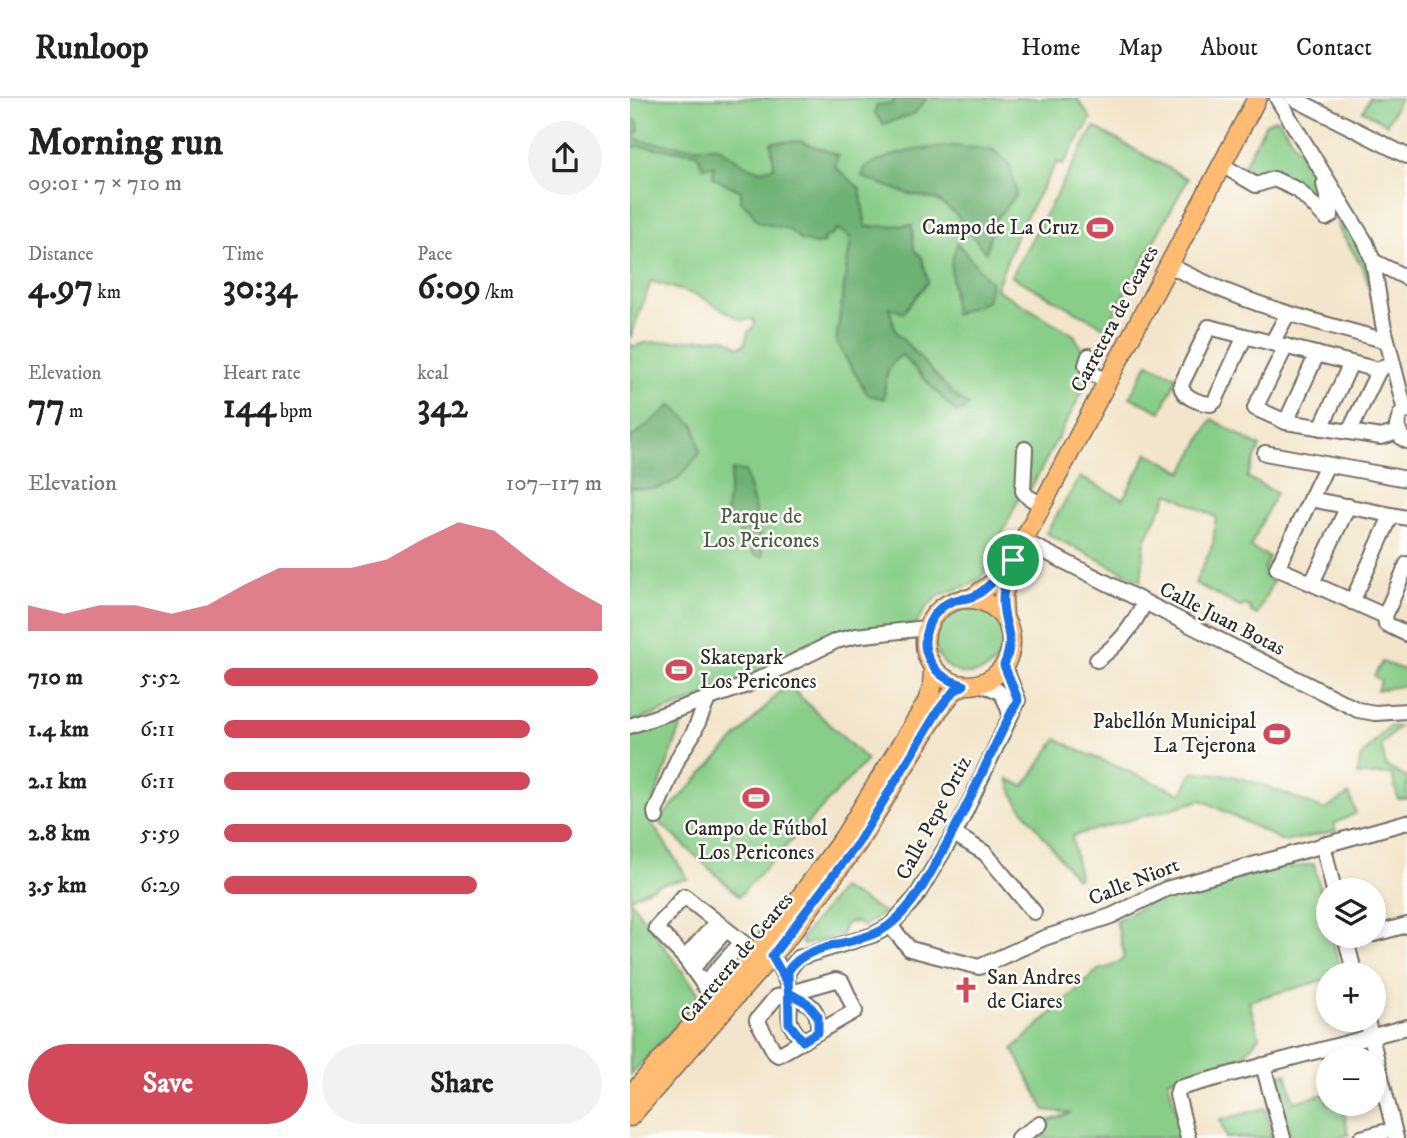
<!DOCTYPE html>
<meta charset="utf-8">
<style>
body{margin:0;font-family:"IM FELL DW Pica",serif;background:#f2f2f2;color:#222;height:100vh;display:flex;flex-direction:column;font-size:26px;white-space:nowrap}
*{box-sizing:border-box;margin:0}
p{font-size:23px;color:#767676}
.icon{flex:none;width:38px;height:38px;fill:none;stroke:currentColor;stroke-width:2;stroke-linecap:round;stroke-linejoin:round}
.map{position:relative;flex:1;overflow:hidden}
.drawer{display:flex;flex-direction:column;background:#fff;width:630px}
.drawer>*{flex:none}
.fabs{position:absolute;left:686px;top:780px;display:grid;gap:14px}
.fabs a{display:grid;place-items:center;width:70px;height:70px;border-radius:50%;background:#fff;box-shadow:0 4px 10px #0003;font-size:35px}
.pin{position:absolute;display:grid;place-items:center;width:60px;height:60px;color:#fff;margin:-30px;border:4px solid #fff;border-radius:50%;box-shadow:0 2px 7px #0007}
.round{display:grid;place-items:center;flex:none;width:74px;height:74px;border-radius:37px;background:#f2f2f2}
.summary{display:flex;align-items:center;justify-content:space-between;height:119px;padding:0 28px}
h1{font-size:38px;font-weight:800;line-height:52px}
.metrics{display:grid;grid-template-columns:repeat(3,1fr);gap:10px;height:119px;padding:7px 28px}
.metrics div{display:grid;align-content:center}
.metrics b{font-size:35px;font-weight:800}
.metrics small{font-size:19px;font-weight:400}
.metrics p{font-size:19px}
.chart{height:196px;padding:14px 28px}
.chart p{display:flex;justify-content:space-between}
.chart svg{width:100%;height:126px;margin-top:7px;fill:#d1495b;opacity:.7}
.action{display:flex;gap:14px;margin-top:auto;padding:14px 28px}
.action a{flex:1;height:80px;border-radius:42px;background:#d1495b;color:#fff;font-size:28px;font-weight:800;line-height:80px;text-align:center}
.action a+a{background:#f2f2f2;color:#222}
ul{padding:0 28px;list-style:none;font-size:23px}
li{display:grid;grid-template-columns:112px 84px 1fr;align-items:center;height:52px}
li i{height:18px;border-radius:9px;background:#d1495b}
header{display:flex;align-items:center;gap:42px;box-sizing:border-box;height:98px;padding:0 35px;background:#fff;border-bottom:2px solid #e0e0e0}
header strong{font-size:33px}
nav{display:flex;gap:38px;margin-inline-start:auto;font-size:24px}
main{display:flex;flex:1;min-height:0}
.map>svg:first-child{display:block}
.green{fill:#89ce88;stroke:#5a7c5a;stroke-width:2}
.forest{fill:#6eb174;stroke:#4c6e50;stroke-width:2}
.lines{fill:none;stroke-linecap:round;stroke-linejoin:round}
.minor-casing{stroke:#716c63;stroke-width:18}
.major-casing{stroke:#716c63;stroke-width:21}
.minor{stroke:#fff;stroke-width:14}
.major{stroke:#ffbb71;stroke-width:18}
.route-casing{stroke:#fff;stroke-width:14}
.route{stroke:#1a73e8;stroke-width:9}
.labels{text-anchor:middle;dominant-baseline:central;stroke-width:5;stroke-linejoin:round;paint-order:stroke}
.poi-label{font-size:21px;fill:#2b2b2b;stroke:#fdfcf7;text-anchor:end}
.street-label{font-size:21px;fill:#2b2b2b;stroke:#fdfcf7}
.park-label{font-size:21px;fill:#475c47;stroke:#fdfcf7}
</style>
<header>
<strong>Runloop</strong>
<nav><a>Home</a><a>Map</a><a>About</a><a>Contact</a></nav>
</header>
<main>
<section class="drawer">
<div class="summary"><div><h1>Morning run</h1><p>09:01 · 7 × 710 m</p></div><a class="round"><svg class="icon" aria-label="share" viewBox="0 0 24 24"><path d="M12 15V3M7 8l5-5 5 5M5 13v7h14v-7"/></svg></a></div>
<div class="metrics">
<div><p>Distance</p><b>4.97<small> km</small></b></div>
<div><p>Time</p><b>30:34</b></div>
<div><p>Pace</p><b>6:09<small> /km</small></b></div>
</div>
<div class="metrics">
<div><p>Elevation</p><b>77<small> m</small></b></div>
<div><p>Heart rate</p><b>144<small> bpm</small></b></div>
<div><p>kcal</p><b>342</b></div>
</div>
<div class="chart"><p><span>Elevation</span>107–117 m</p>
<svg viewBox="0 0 160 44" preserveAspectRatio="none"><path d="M0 44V35L10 38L20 35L30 35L40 38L50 35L60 28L70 22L80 22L90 22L100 19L110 12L120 6L130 9L140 19L150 28L160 35V44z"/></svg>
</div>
<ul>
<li><b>710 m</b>5:52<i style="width:99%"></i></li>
<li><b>1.4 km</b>6:11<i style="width:81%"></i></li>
<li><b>2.1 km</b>6:11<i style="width:81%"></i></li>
<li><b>2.8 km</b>5:59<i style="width:92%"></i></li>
<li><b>3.5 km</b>6:29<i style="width:67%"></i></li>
</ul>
<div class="action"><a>Save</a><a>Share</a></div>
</section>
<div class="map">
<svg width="777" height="1040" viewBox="0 0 777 1040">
<rect width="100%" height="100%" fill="#fdfcf7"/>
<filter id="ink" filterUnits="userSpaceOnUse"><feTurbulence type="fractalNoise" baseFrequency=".0143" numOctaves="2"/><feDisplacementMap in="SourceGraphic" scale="14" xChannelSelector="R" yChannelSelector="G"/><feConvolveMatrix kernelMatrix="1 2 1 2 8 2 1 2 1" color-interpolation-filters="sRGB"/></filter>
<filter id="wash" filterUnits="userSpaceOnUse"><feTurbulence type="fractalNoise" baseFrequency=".00686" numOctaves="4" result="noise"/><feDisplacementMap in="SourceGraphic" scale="28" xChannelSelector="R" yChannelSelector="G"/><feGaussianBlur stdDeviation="1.57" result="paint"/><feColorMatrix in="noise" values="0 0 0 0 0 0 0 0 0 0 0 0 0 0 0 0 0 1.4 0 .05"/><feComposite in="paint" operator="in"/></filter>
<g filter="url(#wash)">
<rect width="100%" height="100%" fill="#f3e5cb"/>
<g class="green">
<polygon points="0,0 447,0 461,21 433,67 427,64 388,133 366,191 444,237 454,255 469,263 401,390 388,402 352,479 339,487 310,497 297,509 286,526 225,533 115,585 0,625 0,245 4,249 14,245 95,240 109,249 115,246 118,234 124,229 124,221 111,222 69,198 21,183 0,241"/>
<polygon points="739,0 770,0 757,26 733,13"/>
<polygon points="645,21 649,22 688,82 696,111 670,88 630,81 613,74 613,69 636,25"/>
<polygon points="464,29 558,81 476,230 381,178"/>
<polygon points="703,103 735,156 747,215 733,170 709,131"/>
<polygon points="518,265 547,279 531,314 500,299"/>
<polygon points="582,321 630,349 617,379 646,395 620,449 639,459 634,472 636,476 645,479 627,517 621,514 620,509 614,507 610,509 565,485 583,446 586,419 539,395 515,442 511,483 416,435 450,379 493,401 518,355 553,374"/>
<circle cx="339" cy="542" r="34"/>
<polygon points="752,564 777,573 777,587 747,592 751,582 744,578"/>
<polygon points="157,586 237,662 109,798 28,723"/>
<polygon points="54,621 18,719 58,781 30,786 0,800 0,639"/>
<polygon points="759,628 769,629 751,647 756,668 777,680 777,701 768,701 762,676 727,677 731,659"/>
<path d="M 427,641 L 450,653 L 552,696 L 562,675 C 607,671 653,696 695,712 L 719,696 L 726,715 L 704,726 L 706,733 L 655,744 L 572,702 L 442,738 L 449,779 L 446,781 L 385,701 L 378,681 L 394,688 Z"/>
<polygon points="655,766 659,770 684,766 698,824 698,838 702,838 711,877 698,877 698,881 619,903 629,939 612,959 538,982 552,1040 407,1040 414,1036 410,1026 441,1015 415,1012 383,951 468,872 480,869 493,861 494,856 486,822 530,800 578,783"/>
<polygon points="211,790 254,814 233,829 228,825 219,824 213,829 212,838 173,847 171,841"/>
<polygon points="0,802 72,900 0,977"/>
<polygon points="656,975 664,1004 694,996 698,1006 712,1006 719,1037 708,1040 661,1040 643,979"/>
<polygon points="635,1010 643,1040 596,1040 590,1022"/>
</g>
<g class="forest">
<polygon points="265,0 297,0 284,16 253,26 245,15 247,7 262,6"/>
<path d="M 0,18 L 8,25 L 9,33 L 0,38 L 12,43 L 57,49 L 88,49 L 110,64 L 130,73 L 144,69 L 141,44 L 170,43 L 208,57 L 205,69 L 230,91 L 236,129 L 282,127 L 284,152 L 292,159 L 298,184 L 273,215 L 259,209 L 266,234 L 324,297 L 338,308 L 327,316 L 272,257 C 255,268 255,282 254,301 L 238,297 L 206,244 L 221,140 L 208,131 L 201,138 L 193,139 L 194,145 L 185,146 L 170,142 C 160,127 143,129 128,124 L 119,110 L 111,104 L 111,93 L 83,80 L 84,68 L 73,69 L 67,55 L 7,48 L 0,50 Z"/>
<path d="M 323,48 L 363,52 L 380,67 L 386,97 L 363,124 L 356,155 L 326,116 L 307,102 L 276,95 L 232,79 L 234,70 C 265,53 289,51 323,48 Z"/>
<polygon points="327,145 361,185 357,203 324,217 321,166"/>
<path d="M 42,307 L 65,328 L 70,355 C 48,382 37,397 0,389 L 0,341 Z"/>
<polygon points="102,372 115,373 124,407 133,459 125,457 96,414"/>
</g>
</g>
<g filter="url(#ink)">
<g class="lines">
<g class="minor-casing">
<g id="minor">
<polyline points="647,0 736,145 743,163 753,226 775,313"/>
<polyline points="663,0 777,58"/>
<polyline points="592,67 626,87 644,81 668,92 696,120 701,117 701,114 694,86"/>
<polyline points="743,163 777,180"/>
<path d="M 539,167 C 608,204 682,223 757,243"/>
<path d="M 615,238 L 585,303 L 581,306 C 569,305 552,299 551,287 L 579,229 C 636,243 692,258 749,272"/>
<polyline points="642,245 657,217"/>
<polyline points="656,248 625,310 656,324 751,339 768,334"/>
<polyline points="459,258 456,267 461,275 478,283"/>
<polyline points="777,311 770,317 767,328 772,340 777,343"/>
<polyline points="656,324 687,256"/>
<polyline points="691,330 721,265"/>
<polyline points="719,334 749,272 755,268"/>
<polyline points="395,351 393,393 398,399 413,407"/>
<polyline points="635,355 777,381"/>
<polyline points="697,367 647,470 755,518 756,526 777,536"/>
<polyline points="680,401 777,420"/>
<polyline points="394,443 728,612 745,615 777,613"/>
<polyline points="682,485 718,408"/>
<polyline points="722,504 761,418"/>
<polyline points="755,518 777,466"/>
<path d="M 467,562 C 490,545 501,531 514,506"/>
<path d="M 348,586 C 371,592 373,593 380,616"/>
<polyline points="0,628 117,587 206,543 226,538 296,530"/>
<polyline points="26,719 25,714 49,658 63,636 78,601"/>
<polyline points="324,736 355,755 404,814"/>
<polyline points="693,746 704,793"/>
<polyline points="260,828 280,851 349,869 414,840 481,818 536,791 777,724"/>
<polyline points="744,836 777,827"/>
<polyline points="715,838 725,877"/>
<polyline points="728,840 733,838"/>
<path d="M 143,858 C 149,868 157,880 159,893 C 163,919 151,919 173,943"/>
<polyline points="55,860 26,830 54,798 87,824"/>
<polyline points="63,870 96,832"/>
<polygon points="206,882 212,884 225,913 148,957 145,955 127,922 146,899"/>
<polyline points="157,885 158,873 168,860 243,837 260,828 286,799 329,727 388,602 374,567"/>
<polyline points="74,886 112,844"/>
<path d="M 159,895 C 181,907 189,908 188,934"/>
<polyline points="85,903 55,860 87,824 126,855"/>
<polyline points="737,922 766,1040"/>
<polyline points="633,967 653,1040"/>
<polyline points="388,1040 410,1026"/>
<polyline points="558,1040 547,997 549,990 777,929"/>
<polyline points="731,1040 754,1034"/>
</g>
</g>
<g class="major-casing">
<g id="major">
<polyline points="340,501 365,483 379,467"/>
<circle cx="338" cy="544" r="43"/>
<polyline points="374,518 373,498 383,462 627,0"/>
<polyline points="0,998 151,825 214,739 296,606 302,590 303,569"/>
<polyline points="0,1019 163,833 228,745 308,613 323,594 334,587"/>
</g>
</g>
<use href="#minor" class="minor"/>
<use href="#major" class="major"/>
</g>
</g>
<g class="lines" filter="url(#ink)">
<g class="route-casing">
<path id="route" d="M 383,462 C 372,474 362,487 348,496 C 339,502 331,500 322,503 C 299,513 288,541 300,563 C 307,577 319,583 334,587 L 323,594 L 308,613 L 228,745 L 142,858 L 157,885 L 159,895 L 177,905 L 188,918 L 188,934 L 173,943 L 159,925 L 158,873 C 178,841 234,850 262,825 C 281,809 294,787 306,765 C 337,713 359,656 388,602 L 374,567 C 387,537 372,528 373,500 C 373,488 380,474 383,462"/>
</g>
<use href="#route" class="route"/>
</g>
<defs>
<g id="stadium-bare" transform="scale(2.1)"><path d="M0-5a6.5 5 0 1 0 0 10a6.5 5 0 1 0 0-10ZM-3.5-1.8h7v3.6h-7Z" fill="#d1495b" stroke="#fdfcf7" stroke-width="2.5" paint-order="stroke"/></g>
<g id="church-bare" transform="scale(2.1)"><path d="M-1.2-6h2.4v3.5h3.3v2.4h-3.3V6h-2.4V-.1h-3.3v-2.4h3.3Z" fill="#d1495b" stroke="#fdfcf7" stroke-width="2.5" paint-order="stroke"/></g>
</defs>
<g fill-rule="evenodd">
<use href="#stadium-bare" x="470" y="130"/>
<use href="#stadium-bare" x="49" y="572"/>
<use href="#stadium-bare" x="647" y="636"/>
<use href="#stadium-bare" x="126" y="700"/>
<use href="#church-bare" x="336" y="892"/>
</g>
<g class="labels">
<g class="poi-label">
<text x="449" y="130">Campo de La Cruz</text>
<text x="70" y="560" text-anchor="start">Skatepark<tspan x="70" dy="24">Los Pericones</tspan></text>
<text x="626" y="624">Pabellón Municipal<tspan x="626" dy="24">La Tejerona</tspan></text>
<text x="126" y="731" text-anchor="middle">Campo de Fútbol<tspan x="126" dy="24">Los Pericones</tspan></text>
<text x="357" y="880" text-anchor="start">San Andres<tspan x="357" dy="24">de Ciares</tspan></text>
</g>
<g class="street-label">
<text transform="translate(485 221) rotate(-62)">Carretera de Ceares</text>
<text transform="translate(592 521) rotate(27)">Calle Juan Botas</text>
<text transform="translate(304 720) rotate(-62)">Calle Pepe Ortiz</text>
<text transform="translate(504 784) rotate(-22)">Calle Niort</text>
<text transform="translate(107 860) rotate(-50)">Carretera de Ceares</text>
</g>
<g class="park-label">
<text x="131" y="419">Parque de<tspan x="131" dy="24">Los Pericones</tspan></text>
</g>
</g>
</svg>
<div class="fabs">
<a><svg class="icon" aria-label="layers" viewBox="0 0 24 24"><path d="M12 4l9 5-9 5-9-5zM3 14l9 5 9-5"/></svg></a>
<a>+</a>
<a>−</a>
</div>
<div class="pin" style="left:383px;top:462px;background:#1e9e55"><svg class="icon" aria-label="arrive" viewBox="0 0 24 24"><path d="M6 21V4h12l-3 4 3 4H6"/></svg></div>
</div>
</main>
